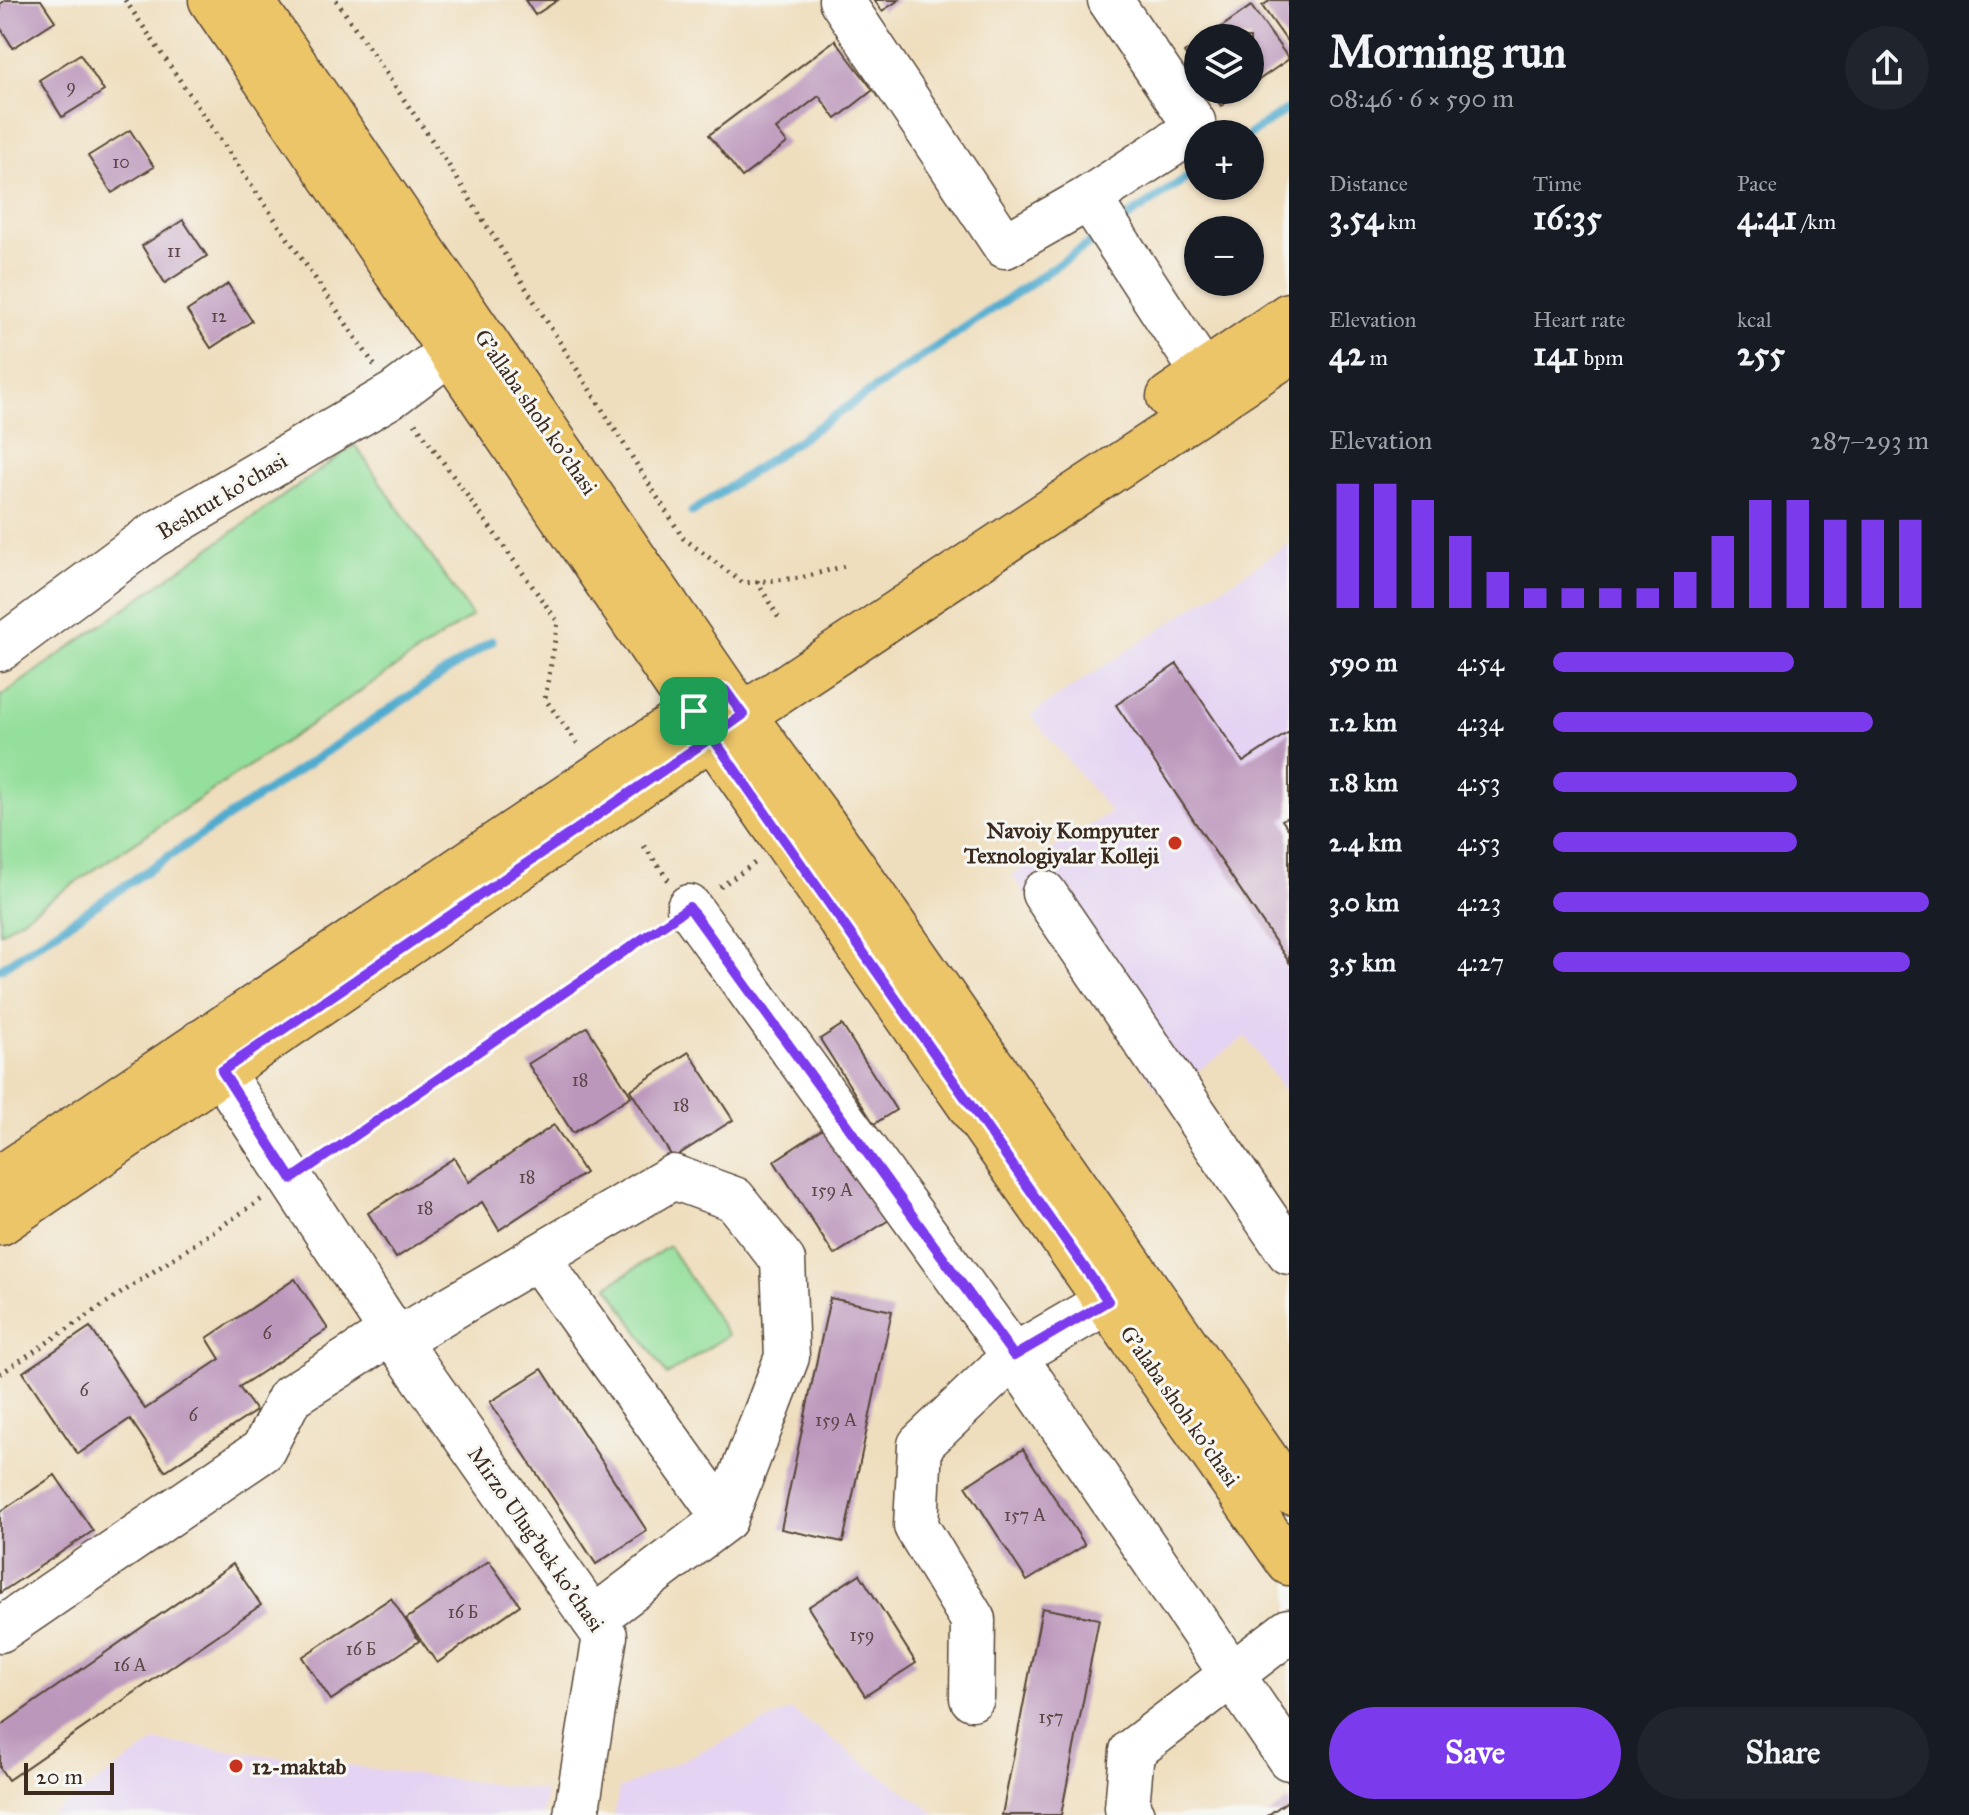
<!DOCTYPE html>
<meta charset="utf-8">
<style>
body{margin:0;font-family:"IM FELL Great Primer",serif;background:#20242c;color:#f1f3f6;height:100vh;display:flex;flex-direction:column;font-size:30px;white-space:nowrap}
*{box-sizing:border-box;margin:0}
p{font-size:26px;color:#9ea1a6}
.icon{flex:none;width:44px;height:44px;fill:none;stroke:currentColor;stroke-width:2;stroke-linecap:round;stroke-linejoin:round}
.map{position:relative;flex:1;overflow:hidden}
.drawer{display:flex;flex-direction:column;background:#171b24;width:680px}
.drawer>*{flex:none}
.controls{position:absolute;left:1184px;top:24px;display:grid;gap:16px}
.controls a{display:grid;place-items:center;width:80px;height:80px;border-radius:50%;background:#171b24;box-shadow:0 2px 6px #0004;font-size:40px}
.scale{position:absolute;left:24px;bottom:20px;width:90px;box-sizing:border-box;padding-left:8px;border:4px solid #3b2a1e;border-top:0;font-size:22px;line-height:28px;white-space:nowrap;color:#3b2a1e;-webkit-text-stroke:6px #f6f6f2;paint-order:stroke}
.pin{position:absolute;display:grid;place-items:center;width:68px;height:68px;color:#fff;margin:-34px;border-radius:16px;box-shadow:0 4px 12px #0006}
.round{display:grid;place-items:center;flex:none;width:84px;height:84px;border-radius:42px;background:#20242c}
.head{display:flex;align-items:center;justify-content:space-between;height:136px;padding:0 40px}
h1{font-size:44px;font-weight:700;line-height:60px}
.stats{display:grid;grid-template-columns:repeat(3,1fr);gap:12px;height:136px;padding:8px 40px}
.stats div{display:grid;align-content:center}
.stats b{font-size:34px;font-weight:700}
.stats small{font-size:22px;font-weight:400}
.stats p{font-size:22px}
.chart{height:224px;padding:16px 40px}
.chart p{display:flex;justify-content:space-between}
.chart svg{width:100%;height:144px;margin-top:8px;stroke:#7c3aed;stroke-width:6}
.primary-button{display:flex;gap:16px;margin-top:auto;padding:16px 40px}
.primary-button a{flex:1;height:92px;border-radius:48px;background:#7c3aed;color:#fff;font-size:32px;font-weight:700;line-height:92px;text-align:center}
.primary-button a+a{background:#20242c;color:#f1f3f6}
ul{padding:0 40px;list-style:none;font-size:26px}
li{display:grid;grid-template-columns:128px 96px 1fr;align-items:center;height:60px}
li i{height:20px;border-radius:10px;background:#7c3aed}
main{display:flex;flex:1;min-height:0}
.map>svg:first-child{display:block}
.built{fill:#e4d3f2}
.green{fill:#94df9b;stroke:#68845c;stroke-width:2}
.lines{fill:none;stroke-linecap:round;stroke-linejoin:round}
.stream{stroke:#50abce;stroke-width:9}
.building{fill:#bc97bc}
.minor-casing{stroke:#564536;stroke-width:47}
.major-casing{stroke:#564536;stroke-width:47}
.path{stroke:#564536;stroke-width:5;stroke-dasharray:2 6;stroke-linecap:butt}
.minor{stroke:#fff;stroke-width:44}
.major{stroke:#edc569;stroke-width:44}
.route-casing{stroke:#fff;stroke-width:16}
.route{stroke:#7c3aed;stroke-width:10}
.poi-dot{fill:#c8321e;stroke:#f6f6f2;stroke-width:3}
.labels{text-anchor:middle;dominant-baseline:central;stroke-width:6;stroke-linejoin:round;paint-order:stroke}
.number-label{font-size:18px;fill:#5b4546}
.street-label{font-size:22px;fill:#3b2a1e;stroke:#f6f6f2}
.poi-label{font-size:22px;font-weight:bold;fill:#3b2a1e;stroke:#f6f6f2;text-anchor:end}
</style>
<main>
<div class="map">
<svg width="1289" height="1815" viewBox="0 0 1289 1815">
<rect width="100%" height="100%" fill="#f6f6f2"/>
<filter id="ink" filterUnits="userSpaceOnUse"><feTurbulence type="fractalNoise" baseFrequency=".0125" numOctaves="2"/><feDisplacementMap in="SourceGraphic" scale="16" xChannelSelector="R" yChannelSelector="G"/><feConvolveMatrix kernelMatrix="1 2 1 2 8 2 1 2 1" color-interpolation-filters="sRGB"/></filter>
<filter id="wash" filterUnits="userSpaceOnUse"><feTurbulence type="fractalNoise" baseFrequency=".006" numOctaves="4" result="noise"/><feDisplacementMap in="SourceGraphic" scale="32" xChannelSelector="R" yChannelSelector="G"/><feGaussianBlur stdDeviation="1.8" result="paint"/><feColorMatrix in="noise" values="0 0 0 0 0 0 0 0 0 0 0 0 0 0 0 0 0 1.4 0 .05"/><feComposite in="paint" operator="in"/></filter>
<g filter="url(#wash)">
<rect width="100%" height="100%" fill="#efdebd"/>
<g class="built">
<polygon points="1289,544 1289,1098 1246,1037 1162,1096 1012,875 1111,812 1030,715"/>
<polygon points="791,1710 937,1815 614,1815 619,1789"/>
<polygon points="156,1741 546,1791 542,1815 50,1815"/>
</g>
<g class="green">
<polygon points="355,445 472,616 0,933 0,697"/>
<polygon points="669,1246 728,1335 667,1375 608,1286"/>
</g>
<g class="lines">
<g class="stream">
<polyline points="1250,134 1289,108"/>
<polyline points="1118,224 1198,170"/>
<polyline points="692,512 1099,237"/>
<polyline points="0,969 492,641"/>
</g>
</g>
<g id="blocks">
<g class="building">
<polygon points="6,0 41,0 55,21 13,48 0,27 0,4"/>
<polygon points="525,0 558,0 535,15"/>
<polygon points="874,0 899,0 882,11"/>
<polygon points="1271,0 1289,0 1289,44 1262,6"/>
<polygon points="1251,6 1289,59 1250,86 1250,38 1206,38"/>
<polygon points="835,40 873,90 836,119 819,96 776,129 787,143 742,177 709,135"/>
<polygon points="1198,43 1198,73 1184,53"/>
<polygon points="80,54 104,91 62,117 39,80"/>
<polygon points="1210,90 1244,90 1221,106"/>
<polygon points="130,130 154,167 112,193 88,156"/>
<polygon points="183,220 207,256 165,283 142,246"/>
<polygon points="228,284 252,321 211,348 187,311"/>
<polygon points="1177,664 1243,762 1289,732 1289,816 1282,820 1289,830 1289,962 1116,705"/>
<polygon points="842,1025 896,1110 874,1124 820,1039"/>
<polygon points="587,1027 631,1096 573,1133 528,1064"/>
<polygon points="689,1052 733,1120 673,1158 630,1090"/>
<polygon points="554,1125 585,1173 499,1230 482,1202 396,1258 368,1213 454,1158 469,1182"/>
<polygon points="829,1125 889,1220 834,1255 774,1161"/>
<polygon points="295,1279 328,1329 239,1387 256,1411 165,1471 130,1419 78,1454 23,1372 90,1327 145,1409 220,1359 207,1338"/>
<polygon points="830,1298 892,1311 843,1542 781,1529"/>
<polygon points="542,1369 647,1531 596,1564 490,1402"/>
<polygon points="1023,1449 1085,1545 1027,1581 966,1486"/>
<polygon points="55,1475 93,1531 0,1593 0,1512"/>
<polygon points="489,1561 520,1605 437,1663 406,1619"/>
<polygon points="233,1564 261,1605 8,1780 0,1768 0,1726"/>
<polygon points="860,1574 916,1663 865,1696 808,1607"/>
<polygon points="391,1598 419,1641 331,1700 302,1657"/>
<polygon points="1042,1608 1099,1619 1061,1815 1002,1815"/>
<polygon points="1289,1800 1289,1815 1268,1815"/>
</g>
</g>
</g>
<g filter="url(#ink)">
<use href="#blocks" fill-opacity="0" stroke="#564536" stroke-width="2"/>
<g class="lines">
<g class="minor-casing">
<g id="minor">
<polyline points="841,0 1005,246 1089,198 1189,133 1193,122 1110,0"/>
<polyline points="1089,198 1220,399"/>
<polyline points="0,649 152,536 394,394 450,352"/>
<polyline points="1044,893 1289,1252"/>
<polyline points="689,907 1014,1356 1289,1758"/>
<polyline points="201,1042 397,1340 605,1636 576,1815"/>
<polyline points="537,1257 725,1519"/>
<polyline points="397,1340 673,1177 734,1199 783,1261 787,1357 725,1519 593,1619"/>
<polyline points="0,1630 263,1450 290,1397 392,1332"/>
<polyline points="972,1698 973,1620 916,1526 920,1445 1014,1356 1108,1301"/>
<polyline points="1132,1815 1127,1808 1132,1751 1289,1631"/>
</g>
</g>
<g class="major-casing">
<g id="major">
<polyline points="211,0 694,711 1289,1563"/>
<polyline points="251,0 725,690 823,823 1289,1492"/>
<polyline points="1169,397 1289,315"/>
<polyline points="0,1178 718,695"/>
<polyline points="0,1223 743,715 1289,353"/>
</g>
</g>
<g class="path">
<polyline points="125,0 375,366"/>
<polyline points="336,0 446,161 683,538 743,583 800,578 849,565"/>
<polyline points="415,423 558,622 545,699 580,747"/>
<polyline points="757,581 781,622"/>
<polyline points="644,846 669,881"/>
<polyline points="720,887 758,861"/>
<polyline points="320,1159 662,926"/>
<polyline points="0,1374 262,1199"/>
</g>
<use href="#minor" class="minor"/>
<use href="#major" class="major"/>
</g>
</g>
<g class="lines" filter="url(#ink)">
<g class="route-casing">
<polyline id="route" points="694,711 712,737 222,1071 292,1179 689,907 1014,1356 1108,1301 712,737 743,715 725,690 694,711"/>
</g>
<use href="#route" class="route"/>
</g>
<g class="poi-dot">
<circle cx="1175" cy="843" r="8"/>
<circle cx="236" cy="1766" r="8"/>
</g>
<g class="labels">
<g class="number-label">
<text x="71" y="86">9</text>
<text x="121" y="162">10</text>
<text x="174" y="251">11</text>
<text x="219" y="316">12</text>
<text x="580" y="1080">18</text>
<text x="681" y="1105">18</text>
<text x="527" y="1177">18</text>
<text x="832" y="1190">159 А</text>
<text x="425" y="1208">18</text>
<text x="267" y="1333">6</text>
<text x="84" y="1390">6</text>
<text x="193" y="1415">6</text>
<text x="836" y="1420">159 А</text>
<text x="1025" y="1515">157 А</text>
<text x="463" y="1612">16 Б</text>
<text x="862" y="1635">159</text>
<text x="361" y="1649">16 Б</text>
<text x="130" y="1665">16 А</text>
<text x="1051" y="1717">157</text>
</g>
<g class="street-label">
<text transform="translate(536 412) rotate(55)">G'allaba shoh ko'chasi</text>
<text transform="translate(222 496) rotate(-31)">Beshtut ko'chasi</text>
<text transform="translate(1180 1406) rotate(55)">G'alaba shoh ko'chasi</text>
<text transform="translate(536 1539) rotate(55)">Mirzo Ulug'bek ko'chasi</text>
</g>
<g class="poi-label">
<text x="1159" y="830">Navoiy Kompyuter<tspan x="1159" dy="25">Texnologiyalar Kolleji</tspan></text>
<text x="252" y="1766" text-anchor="start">12-maktab</text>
</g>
</g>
</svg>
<div class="controls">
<a><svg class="icon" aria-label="layers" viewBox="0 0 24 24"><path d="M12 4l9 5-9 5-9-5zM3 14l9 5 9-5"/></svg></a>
<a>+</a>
<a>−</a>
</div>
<div class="scale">20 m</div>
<div class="pin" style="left:694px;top:711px;background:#1e9e55"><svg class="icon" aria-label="arrive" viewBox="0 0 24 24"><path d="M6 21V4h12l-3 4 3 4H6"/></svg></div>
</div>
<section class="drawer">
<div class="head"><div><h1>Morning run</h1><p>08:46 · 6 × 590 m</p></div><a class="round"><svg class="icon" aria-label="share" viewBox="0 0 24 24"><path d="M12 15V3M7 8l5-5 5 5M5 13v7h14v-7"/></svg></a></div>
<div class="stats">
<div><p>Distance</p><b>3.54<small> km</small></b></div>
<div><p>Time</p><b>16:35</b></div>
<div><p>Pace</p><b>4:41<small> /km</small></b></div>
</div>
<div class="stats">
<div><p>Elevation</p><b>42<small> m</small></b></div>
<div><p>Heart rate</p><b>141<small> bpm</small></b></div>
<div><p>kcal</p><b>255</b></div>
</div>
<div class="chart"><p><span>Elevation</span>287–293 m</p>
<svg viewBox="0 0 160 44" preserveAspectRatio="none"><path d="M5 44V6M15 44V6M25 44V11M35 44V22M45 44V33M55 44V38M65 44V38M75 44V38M85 44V38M95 44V33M105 44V22M115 44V11M125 44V11M135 44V17M145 44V17M155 44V17"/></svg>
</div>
<ul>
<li><b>590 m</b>4:54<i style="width:64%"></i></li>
<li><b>1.2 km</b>4:34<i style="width:85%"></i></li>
<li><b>1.8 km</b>4:53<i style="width:65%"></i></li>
<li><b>2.4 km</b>4:53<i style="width:65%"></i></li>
<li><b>3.0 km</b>4:23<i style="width:100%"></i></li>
<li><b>3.5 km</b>4:27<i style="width:95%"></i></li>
</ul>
<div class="primary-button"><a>Save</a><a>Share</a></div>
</section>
</main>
